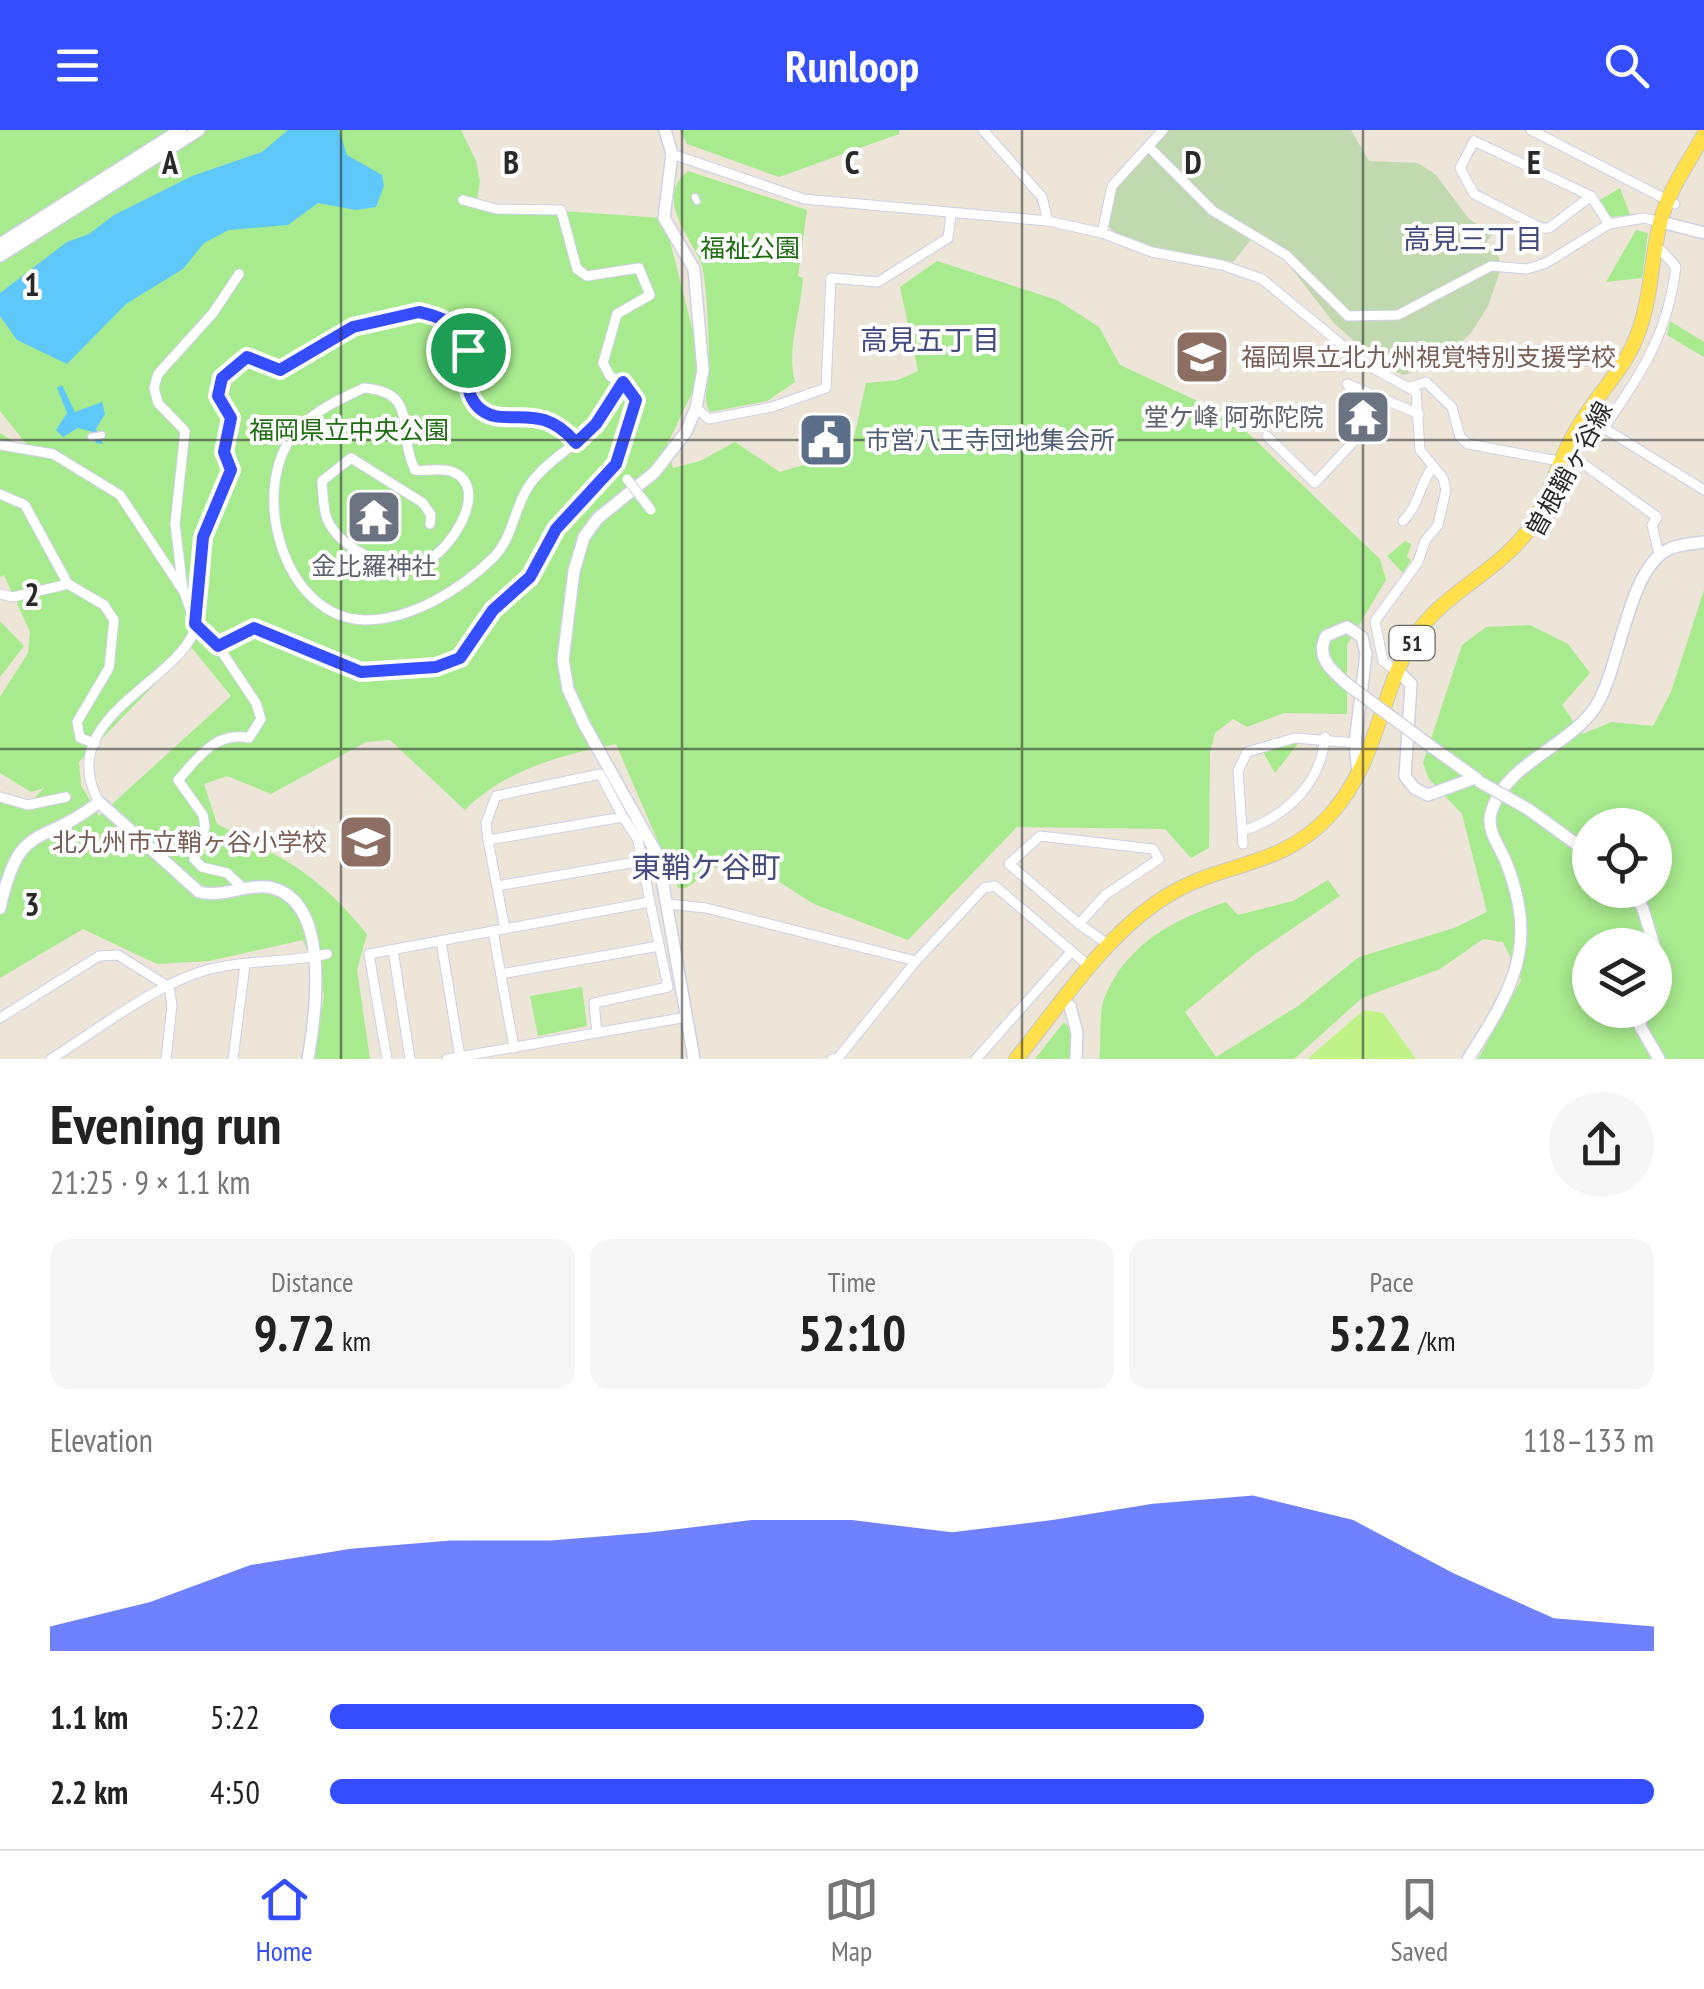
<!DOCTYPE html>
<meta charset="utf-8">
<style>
body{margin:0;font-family:"PT Sans Narrow","Noto Sans JP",sans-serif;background:#f6f6f6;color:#222;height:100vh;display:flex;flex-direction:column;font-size:38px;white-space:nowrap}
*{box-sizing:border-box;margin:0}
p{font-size:32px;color:#767676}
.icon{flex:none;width:55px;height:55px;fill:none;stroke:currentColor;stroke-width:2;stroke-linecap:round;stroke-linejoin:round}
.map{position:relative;height:929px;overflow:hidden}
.sheet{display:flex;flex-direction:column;background:#fff;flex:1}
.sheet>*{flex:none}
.controls{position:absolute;left:1572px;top:678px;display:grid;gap:20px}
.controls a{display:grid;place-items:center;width:100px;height:100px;border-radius:50%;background:#fff;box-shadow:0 5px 15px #0003;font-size:50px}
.pin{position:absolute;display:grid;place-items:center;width:85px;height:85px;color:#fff;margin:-42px;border:5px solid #fff;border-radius:50%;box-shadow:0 2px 10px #0007}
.round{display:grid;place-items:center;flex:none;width:105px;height:105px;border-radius:52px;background:#f6f6f6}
.head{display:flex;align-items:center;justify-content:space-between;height:170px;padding:0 50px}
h1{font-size:55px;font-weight:700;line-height:75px}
.figures{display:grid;grid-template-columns:repeat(3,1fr);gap:15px;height:170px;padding:10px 50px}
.figures div{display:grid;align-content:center;border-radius:20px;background:#f6f6f6;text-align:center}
.figures b{font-size:50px;font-weight:700}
.figures small{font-size:28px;font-weight:400}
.figures p{font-size:28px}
.chart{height:280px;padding:20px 50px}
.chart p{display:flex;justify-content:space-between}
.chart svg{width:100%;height:180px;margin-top:10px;fill:#334dff;opacity:.7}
ul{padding:0 50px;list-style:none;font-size:32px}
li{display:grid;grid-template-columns:160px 120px 1fr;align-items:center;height:75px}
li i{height:25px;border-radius:12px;background:#334dff}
header{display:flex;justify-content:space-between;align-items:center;height:130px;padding:0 50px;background:#334dff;color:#fff;font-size:45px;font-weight:700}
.tabs{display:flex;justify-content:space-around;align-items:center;height:140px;border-top:2px solid #e0e0e0;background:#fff;font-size:28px;color:#767676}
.tabs a{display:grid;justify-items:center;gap:5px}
.tabs .on{color:#334dff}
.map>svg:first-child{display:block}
.green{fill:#a8ea8e;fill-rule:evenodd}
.cemetery{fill:#c0d9ae}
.pitch{fill:#bff388}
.water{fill:#5fc8fb}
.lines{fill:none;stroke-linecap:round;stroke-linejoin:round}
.pedestrian-casing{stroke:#ced0e4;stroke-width:9}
.minor-casing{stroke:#ced0e4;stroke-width:11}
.tertiary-casing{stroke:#ced0e4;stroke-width:14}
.primary-casing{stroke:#c7c7c7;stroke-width:16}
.pedestrian{stroke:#fff;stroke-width:6}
.minor{stroke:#fff;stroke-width:9}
.tertiary{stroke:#fff;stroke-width:11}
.primary{stroke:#ffe04b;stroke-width:14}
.minor-bridge-casing{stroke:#ced0e4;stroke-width:11;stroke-linecap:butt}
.tertiary-bridge-casing{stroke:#ced0e4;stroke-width:14;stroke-linecap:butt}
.minor-bridge{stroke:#fff;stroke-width:9}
.tertiary-bridge{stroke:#fff;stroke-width:11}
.route-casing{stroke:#fff;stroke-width:20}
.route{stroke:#334dff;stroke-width:12}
.grid{fill:none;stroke:#292929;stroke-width:2.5;stroke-opacity:0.55}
.labels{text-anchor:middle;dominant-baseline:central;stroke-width:8;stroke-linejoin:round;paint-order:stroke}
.shield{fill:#fff;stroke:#696969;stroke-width:2.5}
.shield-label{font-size:22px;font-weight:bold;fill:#292929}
.park-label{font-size:25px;fill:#1f6d12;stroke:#fff}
.education-label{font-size:25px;fill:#785e54;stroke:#fff;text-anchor:start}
.worship-label{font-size:25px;fill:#5b616d;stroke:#fff;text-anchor:end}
.service-label{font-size:25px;fill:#4e5e75;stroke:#fff;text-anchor:start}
.street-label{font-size:25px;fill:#292929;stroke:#fff}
.neighbourhood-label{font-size:28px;fill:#444b7e;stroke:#fff}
.quarter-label{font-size:30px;fill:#444b7e;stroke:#fff}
.grid-label{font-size:32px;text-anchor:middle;font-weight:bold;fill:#292929;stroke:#fff;stroke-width:8;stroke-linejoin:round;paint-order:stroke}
</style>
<header><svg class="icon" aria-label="menu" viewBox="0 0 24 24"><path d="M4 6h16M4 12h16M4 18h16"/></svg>Runloop<svg class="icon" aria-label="search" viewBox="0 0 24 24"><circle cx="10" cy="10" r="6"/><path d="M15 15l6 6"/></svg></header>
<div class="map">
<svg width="1704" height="929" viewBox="0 0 1704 929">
<rect width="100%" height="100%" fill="#ede5d8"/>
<g class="green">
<path d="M 0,0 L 461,0 L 476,31 L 480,52 L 476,75 L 664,88 L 703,240 L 667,315 L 673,338 L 700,331 L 735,312 L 780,342 L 851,321 L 866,253 L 898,250 L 918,241 L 900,157 L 937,131 L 1057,170 L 1099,197 L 1120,235 L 1230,286 L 1380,429 L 1386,450 L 1347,515 L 1347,584 L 1284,583 L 1247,597 L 1233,589 L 1215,603 L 1210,623 L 1209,718 L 1191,728 L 1165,699 L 1017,697 L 908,810 L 814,774 L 735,724 L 686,758 L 678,758 L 616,614 C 562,625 506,639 465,680 L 390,610 L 366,612 L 271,664 L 227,646 L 204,654 L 217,694 C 287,730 316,742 367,804 L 357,840 L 370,929 L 314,929 L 324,864 L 303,810 L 209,831 L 157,834 L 83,799 L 0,848 L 0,667 L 28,674 L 44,658 L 31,662 L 0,643 L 0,567 L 28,523 L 30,502 L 4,445 L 0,447 L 0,303 L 35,325 L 0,281 ZM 191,517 L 231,566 L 99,686 L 81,655 L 79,632 Z"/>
<polygon points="680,0 899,0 899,4 779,47 687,14"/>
<path d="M 688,41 L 807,80 L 798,146 L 803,148 C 801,183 786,218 795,252 L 767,271 L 710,282 C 702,269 708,258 709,243 C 710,224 707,148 701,133 C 690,106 654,68 688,41 Z"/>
<polygon points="1620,58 1630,85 1611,87 1600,70"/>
<polygon points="1636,100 1648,103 1642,148 1606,152"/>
<polygon points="1670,191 1704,212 1704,227 1667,205"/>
<polygon points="1405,411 1411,414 1407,427 1411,430 1403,443 1387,426"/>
<path d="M 1704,460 L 1704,929 L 1478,929 L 1521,850 L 1503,812 L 1483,809 L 1440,839 L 1362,868 L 1294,929 L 1099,929 C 1102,911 1098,882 1105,866 C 1128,813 1174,789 1226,772 L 1238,785 L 1293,771 L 1328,750 L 1340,766 L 1255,824 L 1185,882 L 1216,927 L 1298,876 L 1359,827 L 1454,798 L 1487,782 L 1462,684 L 1429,649 L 1423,633 L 1462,515 L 1486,497 L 1530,495 L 1568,514 L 1590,543 L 1562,575 L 1582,604 L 1612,592 L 1653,596 L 1671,562 ZM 1590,695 L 1655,695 L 1655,760 L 1590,760 ZM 1590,815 L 1655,815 L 1655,880 L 1590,880 Z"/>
<polygon points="0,491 24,516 0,547"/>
<polygon points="1299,612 1275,643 1263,622"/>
<polygon points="582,857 587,896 538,906 530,866"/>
<polygon points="1064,892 1073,902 1071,929 1035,929"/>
</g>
<path class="cemetery" d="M 1169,0 L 1351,0 L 1369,31 L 1418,33 L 1436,45 L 1469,89 L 1492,104 L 1485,115 L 1499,127 L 1500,141 L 1488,176 L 1471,203 L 1434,236 L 1404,245 L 1382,237 L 1333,192 L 1282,126 L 1251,110 L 1233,132 C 1205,128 1122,120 1108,95 L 1116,56 Z"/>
<polygon class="pitch" points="1364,880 1383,883 1416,929 1307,929"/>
<g class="water">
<polygon points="288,0 339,0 347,25 382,45 384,56 376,77 356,80 318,73 288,95 229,100 204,113 183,139 126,174 67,234 17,210 0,186 0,163 67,112 89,104 114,85 192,46 262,22"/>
<polygon points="62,255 75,282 102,272 105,284 96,299 103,314 96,313 93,302 78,298 63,307 56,300 67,283 57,258"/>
</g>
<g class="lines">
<g class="pedestrian-casing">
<g id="pedestrian">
<polyline points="695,67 697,71"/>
<polyline points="91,307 102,305"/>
</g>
</g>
<g class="minor-casing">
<g id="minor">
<polyline points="983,0 1042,67 1048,91"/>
<polyline points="1531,0 1675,74"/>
<polygon points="1474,11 1591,66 1549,98 1541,98 1474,64 1460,38"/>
<polyline points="1149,17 1213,81 1286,125 1348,186 1398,185 1491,136 1527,139 1546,133 1609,94 1644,88 1661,92"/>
<polyline points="672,24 804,69 1048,91 1102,103 1152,122 1222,135 1262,149 1364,233 1416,262 1420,320 1443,348 1446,360 1438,395 1425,411 1418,432 1375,491 1383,531 1400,544"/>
<polyline points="1591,66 1609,94"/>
<polyline points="1102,103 1112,56 1163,0"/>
<path d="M 1661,120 L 1676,137 C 1667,207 1642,241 1604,298 L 1704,360"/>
<polyline points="1409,257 1426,252 1452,277 1460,307 1468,314 1564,332"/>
<polyline points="696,278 709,289 772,277 826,258 831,148 878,152 948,108 951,84"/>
<polyline points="1267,306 1315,353 1354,311 1378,297 1347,254 1419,284"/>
<path d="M 0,315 L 53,324 L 120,365 L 184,462 L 195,493 L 218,516 L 256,573 L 261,589 L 249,608 C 215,601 199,627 178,650 L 203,685 L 205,697 L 194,729 L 202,737 L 227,743 L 244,759"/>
<polyline points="1571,325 1657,387 1652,395 1659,425"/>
<polyline points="0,364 25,375 68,454 104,475 114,490 109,538 77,592 80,608 95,613"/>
<path d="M 1403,391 C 1419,375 1419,356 1432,338"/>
<path d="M 430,394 L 431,385 L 423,373 L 351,328 L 322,351 C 323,362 323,378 327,389 C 341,422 395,444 428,430 C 451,419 491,358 453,342 C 443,337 427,342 415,340 C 396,301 420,262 364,258 C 340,269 311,282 294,304 C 248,363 285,489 365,490 C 412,490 461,459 493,428 C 514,407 514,375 531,353 C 547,331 574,317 593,297 C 605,285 614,267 623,253"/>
<polyline points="183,459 175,394 185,301 158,273 154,258 158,244 213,183 239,144"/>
<polyline points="0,464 13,467 68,454"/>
<polyline points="218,516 254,498 361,541 437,537 460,527 493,480 529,447 556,399 616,334 636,271 635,263 610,246 603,233 617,184 650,165 639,138 587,146 577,139 561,80 496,79 463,70"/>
<polyline points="0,667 28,675 66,667"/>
<path d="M 99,672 C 54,591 169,556 193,504 C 206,475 196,442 202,412 C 208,387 227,367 231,341 L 224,321 L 231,288 L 217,258 L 227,242 L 247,227 L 280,240 C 299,233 315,217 333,207 C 366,187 434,163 460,204 C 474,225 461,261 479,278 C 505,303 539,268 576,313"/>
<path d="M 1243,701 C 1287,686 1321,653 1325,607"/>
<polygon points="1040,706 1153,719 1159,729 1105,765 1079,794 1009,734"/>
<polyline points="488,710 486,693 496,666 600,644 623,687"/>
<polyline points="1243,714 1238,641 1247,622 1295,608 1355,613"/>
<polyline points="497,756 642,731"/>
<polyline points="668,774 706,778 916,831"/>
<polyline points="1079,794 1109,815"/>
<polyline points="505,799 488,710 623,687 638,710 650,772"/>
<polyline points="493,801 514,918"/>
<polyline points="441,811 460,927"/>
<polyline points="393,820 410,929"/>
<polyline points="501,844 659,816"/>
<polyline points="0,888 99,826 118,825 169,857 172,875 166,929"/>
<path d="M 51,929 C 98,900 165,846 220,837 C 255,830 292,832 327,824"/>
<polyline points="233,929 245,835"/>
<polyline points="387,929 369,824 650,772 668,857 594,873 597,903"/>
<polyline points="447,929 687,887"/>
<polyline points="832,929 838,928 916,831 984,758 995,756 1090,837"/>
<polyline points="976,929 1071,822"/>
</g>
</g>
<g class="tertiary-casing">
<g id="tertiary">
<polyline points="665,0 672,24 664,88 694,139 703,240 696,278 686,302 655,342 598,388 584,407 574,441 563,530 568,559 584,594 658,726 694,929"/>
<polyline points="1661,92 1704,103"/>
<polyline points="0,114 180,0"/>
<polyline points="0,126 199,0"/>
<polyline points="1402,545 1411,554 1405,646 1414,658 1428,665 1475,648"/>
<path d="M 1347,554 C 1332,541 1315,527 1326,506 L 1347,497 L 1362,507 L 1366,524 L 1355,613 L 1358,645"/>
<polyline points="1432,617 1477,649"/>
<polyline points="1528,679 1590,724"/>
<polyline points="1632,760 1643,779 1654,815"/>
<path d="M 0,778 C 20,688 40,719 99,672 L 199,762 C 222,768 245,754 268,757 C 332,768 316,883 308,929"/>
<polyline points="1070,876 1077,903 1076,929"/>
<polyline points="1642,880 1640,896 1659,929"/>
<polyline points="460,927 460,929"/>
<path d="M 1468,929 C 1513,859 1539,815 1506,732 C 1500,717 1486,700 1491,683 C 1504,633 1570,617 1596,576 C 1621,536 1627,442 1667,420 C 1678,414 1692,414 1704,412"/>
</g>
</g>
<g class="primary-casing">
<path id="primary" d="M 1016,929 C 1063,872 1106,802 1170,764 C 1225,731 1282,738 1330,685 C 1377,633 1379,567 1413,509 C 1444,459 1507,440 1536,388 C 1552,359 1560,327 1577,299 C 1594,268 1621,243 1635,211 C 1652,170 1650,134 1660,93 C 1668,61 1688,33 1704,5"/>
</g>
<use href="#pedestrian" class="pedestrian"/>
<use href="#minor" class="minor"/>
<use href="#tertiary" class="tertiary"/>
<use href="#primary" class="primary"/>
<g class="minor-bridge-casing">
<polyline id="minor-bridge" points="627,349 651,380"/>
</g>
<g class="tertiary-bridge-casing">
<g id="tertiary-bridge">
<polyline points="1347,554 1432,617"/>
<polyline points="1480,652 1528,679"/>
</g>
</g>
<use href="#minor-bridge" class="minor-bridge"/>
<use href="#tertiary-bridge" class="tertiary-bridge"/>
</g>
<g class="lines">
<g class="route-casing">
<path id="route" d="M 419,182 C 497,198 449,247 478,277 C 503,302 538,267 576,313 L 596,294 L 623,252 L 636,270 L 616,334 L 556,399 L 530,447 L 493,480 L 460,528 L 436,537 L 361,542 L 254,498 L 218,516 L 195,494 L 203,407 L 231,340 L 224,322 L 231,288 L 218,266 L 222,248 L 247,227 L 280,240 L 353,197 Z"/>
</g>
<use href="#route" class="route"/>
</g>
<path class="grid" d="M 341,0 L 341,929M 682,0 L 682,929M 1022,0 L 1022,929M 1363,0 L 1363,929M 0,310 L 1704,310M 0,619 L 1704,619"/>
<defs>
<g id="school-square" transform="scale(2.875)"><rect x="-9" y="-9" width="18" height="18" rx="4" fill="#8d6e63" stroke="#fff"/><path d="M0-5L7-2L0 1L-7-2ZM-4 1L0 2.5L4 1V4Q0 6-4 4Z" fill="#fff"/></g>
<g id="temple-square" transform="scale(2.875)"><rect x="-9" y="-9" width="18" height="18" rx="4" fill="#6b7280" stroke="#fff"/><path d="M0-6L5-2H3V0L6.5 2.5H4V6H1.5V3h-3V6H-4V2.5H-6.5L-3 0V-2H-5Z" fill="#fff"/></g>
<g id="civic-square" transform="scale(2.875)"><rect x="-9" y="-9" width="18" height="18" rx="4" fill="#5c6f8a" stroke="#fff"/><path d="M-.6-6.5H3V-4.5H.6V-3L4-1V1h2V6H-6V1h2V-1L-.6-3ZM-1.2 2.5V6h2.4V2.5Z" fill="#fff"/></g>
</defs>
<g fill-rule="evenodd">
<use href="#school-square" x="1202" y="227"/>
<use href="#temple-square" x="1363" y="287"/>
<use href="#civic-square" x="826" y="310"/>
<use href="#temple-square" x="374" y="387"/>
<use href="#school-square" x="366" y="712"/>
</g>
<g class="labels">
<rect class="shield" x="1389.5" y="496" width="45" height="34" rx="8"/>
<g class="shield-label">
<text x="1412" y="513">51</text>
</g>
<g class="park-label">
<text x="750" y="118">福祉公園</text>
<text x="349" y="300">福岡県立中央公園</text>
</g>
<g class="education-label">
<text x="1241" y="227">福岡県立北九州視覚特別支援学校</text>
<text x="327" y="712" text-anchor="end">北九州市立鞘ヶ谷小学校</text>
</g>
<g class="worship-label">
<text x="1324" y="287">堂ケ峰 阿弥陀院</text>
<text x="374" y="436" text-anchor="middle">金比羅神社</text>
</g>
<g class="service-label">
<text x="865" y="310">市営八王寺団地集会所</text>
</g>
<g class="street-label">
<text transform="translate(1569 339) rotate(-61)">曽根鞘ヶ谷線</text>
</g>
<g class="neighbourhood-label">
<text x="1473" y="108">高見三丁目</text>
<text x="930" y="209">高見五丁目</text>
</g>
<g class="quarter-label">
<text x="706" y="736">東鞘ケ谷町</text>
</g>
</g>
<g class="grid-label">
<text x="170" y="44">A</text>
<text x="511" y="44">B</text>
<text x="852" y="44">C</text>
<text x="1193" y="44">D</text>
<text x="1534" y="44">E</text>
<text x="32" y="166">1</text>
<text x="32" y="476">2</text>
<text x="32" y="786">3</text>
</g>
</svg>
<div class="controls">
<a><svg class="icon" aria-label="locate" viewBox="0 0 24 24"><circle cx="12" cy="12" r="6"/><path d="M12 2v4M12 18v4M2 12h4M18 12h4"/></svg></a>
<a><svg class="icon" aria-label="layers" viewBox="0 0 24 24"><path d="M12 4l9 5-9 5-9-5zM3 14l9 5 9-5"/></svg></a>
</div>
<div class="pin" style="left:468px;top:220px;background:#1e9e55"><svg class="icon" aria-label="arrive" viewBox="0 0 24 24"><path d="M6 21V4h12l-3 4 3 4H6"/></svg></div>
</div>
<section class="sheet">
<div class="head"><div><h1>Evening run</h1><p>21:25 · 9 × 1.1 km</p></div><a class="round"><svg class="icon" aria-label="share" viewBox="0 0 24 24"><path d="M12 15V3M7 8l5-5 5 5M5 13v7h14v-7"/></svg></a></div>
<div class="figures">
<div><p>Distance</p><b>9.72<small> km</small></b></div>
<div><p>Time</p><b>52:10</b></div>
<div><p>Pace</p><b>5:22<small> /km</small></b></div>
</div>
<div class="chart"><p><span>Elevation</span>118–133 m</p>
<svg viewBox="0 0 160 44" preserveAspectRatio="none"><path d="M0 44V38L10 32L20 23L30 19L40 17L50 17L60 15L70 12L80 12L90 15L100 12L110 8L120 6L130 12L140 25L150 36L160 38V44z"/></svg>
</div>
<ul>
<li><b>1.1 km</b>5:22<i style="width:66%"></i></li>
<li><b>2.2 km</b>4:50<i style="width:100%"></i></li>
</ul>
</section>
<nav class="tabs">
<a class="on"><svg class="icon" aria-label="home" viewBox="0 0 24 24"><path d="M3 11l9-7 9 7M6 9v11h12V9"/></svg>Home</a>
<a><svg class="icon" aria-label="map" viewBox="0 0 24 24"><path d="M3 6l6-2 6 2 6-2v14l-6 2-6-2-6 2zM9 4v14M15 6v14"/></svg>Map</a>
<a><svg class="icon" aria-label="saved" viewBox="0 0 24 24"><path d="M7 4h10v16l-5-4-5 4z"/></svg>Saved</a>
</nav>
